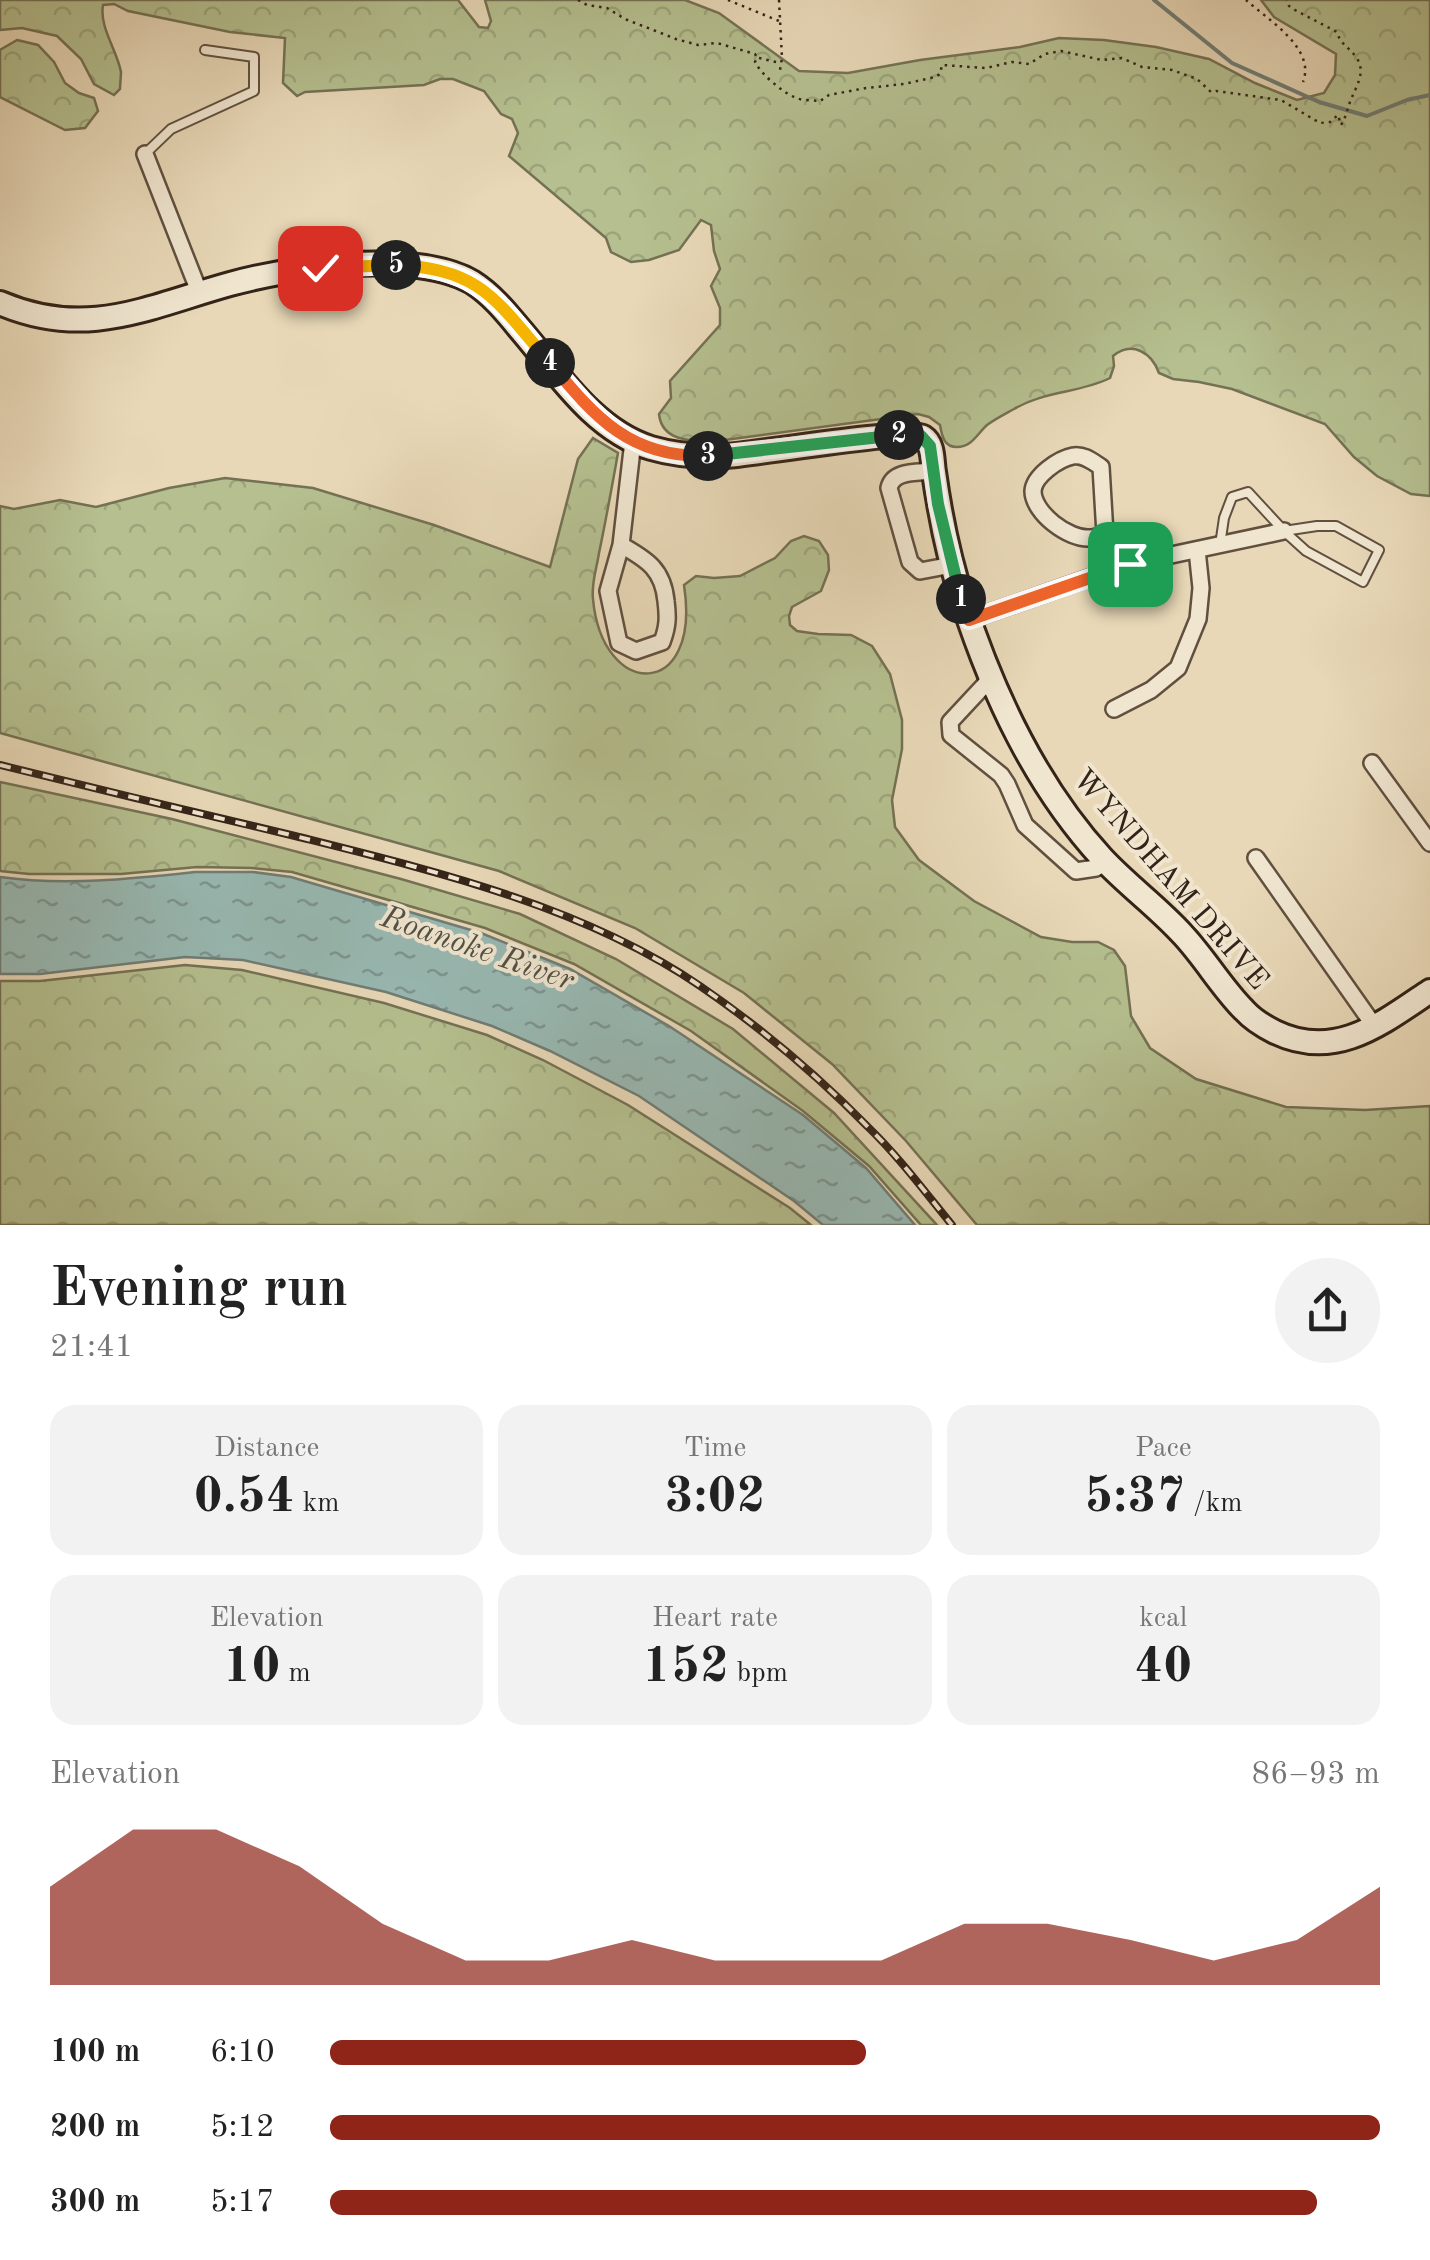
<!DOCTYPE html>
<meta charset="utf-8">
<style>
body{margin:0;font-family:"Old Standard TT",serif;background:#f2f2f2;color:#222;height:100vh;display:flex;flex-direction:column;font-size:38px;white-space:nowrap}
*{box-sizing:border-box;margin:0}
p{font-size:32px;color:#767676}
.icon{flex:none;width:55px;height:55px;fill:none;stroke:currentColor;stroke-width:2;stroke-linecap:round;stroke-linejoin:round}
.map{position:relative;height:1225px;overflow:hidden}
.drawer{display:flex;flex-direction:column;background:#fff;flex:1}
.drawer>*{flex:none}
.pin{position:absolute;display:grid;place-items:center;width:85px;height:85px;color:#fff;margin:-42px;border-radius:20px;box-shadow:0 5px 15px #0006}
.km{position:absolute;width:50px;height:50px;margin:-25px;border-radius:50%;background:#222;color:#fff;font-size:28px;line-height:50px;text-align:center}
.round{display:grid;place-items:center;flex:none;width:105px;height:105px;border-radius:52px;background:#f2f2f2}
.head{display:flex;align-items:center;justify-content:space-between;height:170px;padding:0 50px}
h1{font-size:55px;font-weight:700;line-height:75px}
.stats{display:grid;grid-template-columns:repeat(3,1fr);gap:15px;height:170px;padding:10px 50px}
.stats div{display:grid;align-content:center;border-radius:25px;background:#f2f2f2;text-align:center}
.stats b{font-size:50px;font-weight:700}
.stats small{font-size:28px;font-weight:400}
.stats p{font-size:28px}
.chart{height:280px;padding:20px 50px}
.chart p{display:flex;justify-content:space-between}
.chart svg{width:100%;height:180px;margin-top:10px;fill:#8f2418;opacity:.7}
ul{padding:0 50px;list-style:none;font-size:32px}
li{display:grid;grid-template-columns:160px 120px 1fr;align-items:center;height:75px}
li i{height:25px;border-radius:12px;background:#8f2418}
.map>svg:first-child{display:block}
.forest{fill:url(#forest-crowns);stroke:#747154;stroke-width:2.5}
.water{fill:url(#water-ripples);stroke:#707d75;stroke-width:2.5}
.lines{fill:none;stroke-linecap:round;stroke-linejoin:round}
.stream{stroke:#707d75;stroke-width:4}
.lane-casing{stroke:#615040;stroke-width:12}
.street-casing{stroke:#615040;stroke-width:20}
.secondary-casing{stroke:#342318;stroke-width:28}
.path{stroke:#342318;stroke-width:2.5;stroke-dasharray:2.5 5;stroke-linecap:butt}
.lane{stroke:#f0e6d0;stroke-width:8}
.street{stroke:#f0e6d0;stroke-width:15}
.secondary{stroke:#f0e6d0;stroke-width:22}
.rail-casing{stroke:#342318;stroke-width:8}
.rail{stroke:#f0e6d0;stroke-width:4;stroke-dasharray:11;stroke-linecap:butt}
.split-1-casing{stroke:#fff;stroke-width:20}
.split-2-casing{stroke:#fff;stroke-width:20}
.split-3-casing{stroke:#fff;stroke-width:20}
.split-4-casing{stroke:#fff;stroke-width:20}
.split-5-casing{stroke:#fff;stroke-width:20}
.split-6-casing{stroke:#fff;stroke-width:20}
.split-1{stroke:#f0652b;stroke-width:12}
.split-2{stroke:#22a559;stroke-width:12}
.split-3{stroke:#22a559;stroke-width:12}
.split-4{stroke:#f0652b;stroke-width:12}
.split-5{stroke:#f5b400;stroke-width:12}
.split-6{stroke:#f5b400;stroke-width:12}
.labels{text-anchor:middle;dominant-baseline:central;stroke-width:8;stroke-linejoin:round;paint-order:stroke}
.street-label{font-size:30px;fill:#342318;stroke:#f0e6d0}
.water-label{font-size:32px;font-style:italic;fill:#525046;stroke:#f0e6d0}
</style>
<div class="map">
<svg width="1430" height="1225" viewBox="0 0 1430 1225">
<defs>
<pattern id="forest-crowns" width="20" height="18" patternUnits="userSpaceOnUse" patternTransform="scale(2.5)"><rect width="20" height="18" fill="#b5bf8f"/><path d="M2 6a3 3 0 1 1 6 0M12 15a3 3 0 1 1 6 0" fill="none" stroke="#9ca47b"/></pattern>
<pattern id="water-ripples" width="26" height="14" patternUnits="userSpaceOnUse" patternTransform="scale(2.5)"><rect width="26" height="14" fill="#98b9b3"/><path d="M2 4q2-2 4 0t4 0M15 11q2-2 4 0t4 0" fill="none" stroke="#7d9691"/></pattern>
</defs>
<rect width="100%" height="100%" fill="#e8d8b7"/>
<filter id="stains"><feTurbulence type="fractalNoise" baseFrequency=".002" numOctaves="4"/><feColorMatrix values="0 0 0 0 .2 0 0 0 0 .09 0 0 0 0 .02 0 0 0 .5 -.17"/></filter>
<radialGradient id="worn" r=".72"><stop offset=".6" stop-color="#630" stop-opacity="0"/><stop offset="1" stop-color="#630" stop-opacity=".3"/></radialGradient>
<g class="forest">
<path d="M 0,0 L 458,0 L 479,27 L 488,28 L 491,21 L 485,0 L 685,0 L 719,13 L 799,71 L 848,73 L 920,60 L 1020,47 L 1059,38 L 1104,40 L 1156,47 L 1209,59 L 1255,83 L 1297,100 L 1324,93 L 1335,75 L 1336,54 L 1274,17 L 1261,0 L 1430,0 L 1430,496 L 1411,494 L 1377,476 L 1354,457 L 1325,424 L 1232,389 L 1199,382 L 1173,379 L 1159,373 C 1152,353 1132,340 1113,356 L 1114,366 L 1110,378 C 1080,393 1044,391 1014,409 C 1005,414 995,419 987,425 C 977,434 972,447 957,447 C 943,447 942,435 940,425 L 929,417 L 918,414 L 717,441 C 694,441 662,443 659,414 L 671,398 L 670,381 L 720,325 L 720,308 L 711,286 L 720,269 L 714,251 L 711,225 L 701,220 L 679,250 L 649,260 L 631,262 L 611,252 L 606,238 L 509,156 L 518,133 L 512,119 L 501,114 L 484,91 L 453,79 L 440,79 L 424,85 L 305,92 L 297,96 L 283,83 L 285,38 L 230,32 L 128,11 L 114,4 L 103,5 C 99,27 117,50 121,72 C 121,73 120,87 120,89 L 114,95 L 94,84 L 81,59 L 57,36 L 22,28 L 0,30 Z"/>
<polygon points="17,40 38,45 54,62 65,83 79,93 94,98 98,111 85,128 65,130 0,97 0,50"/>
<path d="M 593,438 L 618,453 C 612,486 606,520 599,553 C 597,567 591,584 593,599 C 602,700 702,701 684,585 L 696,576 L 714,578 L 740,576 L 775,558 L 791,541 L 804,536 L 819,541 L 828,555 L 829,570 L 821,591 L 792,607 L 789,616 L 790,625 L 797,631 L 818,634 L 851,635 L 872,646 L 890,674 L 902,720 L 902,749 L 892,800 L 895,827 L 919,860 L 974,901 L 1041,937 L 1072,942 L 1098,942 L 1114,950 L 1125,966 L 1131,1016 L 1150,1048 L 1196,1079 L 1286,1107 L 1365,1110 L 1430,1106 L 1430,1225 L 977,1225 L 906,1141 L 832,1064 L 744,993 L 635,928 L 499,871 L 0,733 L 0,506 L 14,509 L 60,500 L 96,507 L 169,488 L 225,478 L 313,488 L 434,525 L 550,567 L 578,459 Z"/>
<polygon points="0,782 172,819 401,879 520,914 616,959 733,1029 834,1113 937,1225 921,1225 869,1166 803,1111 691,1031 574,964 485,928 292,872 252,868 197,867 121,874 29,874 0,871"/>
<polygon points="185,965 242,970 384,1003 487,1035 543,1060 628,1105 790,1208 811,1225 0,1225 0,981 40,981"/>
</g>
<path class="water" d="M 195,872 L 253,872 L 291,877 L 481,933 L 570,969 L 669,1026 L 803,1115 L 866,1168 L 915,1225 L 823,1225 L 794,1201 L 639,1096 L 550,1051 L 492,1026 L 386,992 L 243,960 L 185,957 L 40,974 L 0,974 L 0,877 C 64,886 131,879 195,872 Z"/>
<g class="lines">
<polyline class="stream" points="1154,0 1232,63 1319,102 1367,116 1407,100 1430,95"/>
<g class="lane-casing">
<g id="lane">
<polyline points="145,154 171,129 254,91 254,57 205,50"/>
<polyline points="1220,545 1224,518 1232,497 1248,492 1284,531 1317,526 1336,526 1379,550 1363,582 1306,551 1285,532"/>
</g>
</g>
<g class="street-casing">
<g id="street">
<polyline points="145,154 200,294"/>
<path d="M 933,471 C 917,473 893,470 889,488 L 910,562 L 920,571 L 952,565"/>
<path d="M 1105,534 C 1099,536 1095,538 1090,538 C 1069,540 1033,513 1033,491 C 1034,476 1058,459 1073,456 C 1084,454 1093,462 1101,467 L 1105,534 L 1129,564"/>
<path d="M 621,545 C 648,560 663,570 666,601 C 668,617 668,626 662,642 L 636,651 L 619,643 L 608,591 L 621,545 L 633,441"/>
<polyline points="969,620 1129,564 1284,531"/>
<polyline points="991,678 950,722 951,735 1001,775 1007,784 1025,825 1076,871 1096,868 1105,861"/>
<polyline points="1114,709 1151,690 1178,668 1198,619 1201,588 1197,550"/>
<polyline points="1372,763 1430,843"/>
<polyline points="1256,858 1375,1027"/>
</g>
</g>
<g class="secondary-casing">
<path id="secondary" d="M 0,303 C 87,340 147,307 230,284 C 286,269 351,260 409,265 C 431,267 453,271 472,282 C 491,294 505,311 519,328 C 557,372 593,430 651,448 C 675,455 700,457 726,456 C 755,454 909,428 923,437 C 934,444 932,461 934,472 C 940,515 949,560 963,602 C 993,694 1035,785 1102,858 C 1128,886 1159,908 1184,936 C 1206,960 1222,988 1244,1010 C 1253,1020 1263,1026 1275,1032 C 1335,1061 1381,1024 1430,991"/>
</g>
<g class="path">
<path d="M 578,0 L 587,5 L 607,8 L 625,19 L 676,39 L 698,45 L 717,43 L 755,54 L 757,58 L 755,62 C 761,74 781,91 794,97 C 801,101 812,100 820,101 L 829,95 L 866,88 L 904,84 L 935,77 L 940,74 L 942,65 L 986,68 L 1012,62 L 1029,64 L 1045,54 L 1061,51 L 1102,60 L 1122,58 L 1142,67 L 1172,70 L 1197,79 L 1211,92 L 1216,91 L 1281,100 L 1320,123 L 1330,122 L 1338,115 L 1341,125 C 1346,117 1347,110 1350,102 C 1356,86 1367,72 1356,57 C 1349,47 1340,44 1337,32 L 1295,10 L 1289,6 L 1287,0"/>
<polyline points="728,0 779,21"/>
<polyline points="779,0 782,58 780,70"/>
<path d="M 1246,0 C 1268,20 1316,48 1303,82"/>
<polyline points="759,58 780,63"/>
</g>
<use href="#lane" class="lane"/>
<use href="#street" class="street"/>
<use href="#secondary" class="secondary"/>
<g class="rail-casing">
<path id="rail" d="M 0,765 C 98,789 197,813 295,836 C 431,870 583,906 700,986 C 760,1027 817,1075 868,1127 C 899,1157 925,1192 952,1225"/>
</g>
<use href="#rail" class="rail"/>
</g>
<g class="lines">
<g class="split-1-casing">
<polyline id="split-1" points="961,599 969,620 1130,564"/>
</g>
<g class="split-2-casing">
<polyline id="split-2" points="899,435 914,434 921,436 930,446 938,504 961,599"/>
</g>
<g class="split-3-casing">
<polyline id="split-3" points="708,456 899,435"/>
</g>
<g class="split-4-casing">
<path id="split-4" d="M 550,363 C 596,418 630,458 708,456"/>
</g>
<g class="split-5-casing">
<path id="split-5" d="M 396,265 C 482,268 498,303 550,363"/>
</g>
<g class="split-6-casing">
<polyline id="split-6" points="320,268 396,265"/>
</g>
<use href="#split-1" class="split-1"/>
<use href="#split-2" class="split-2"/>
<use href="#split-3" class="split-3"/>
<use href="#split-4" class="split-4"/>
<use href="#split-5" class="split-5"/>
<use href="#split-6" class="split-6"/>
</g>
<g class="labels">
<g class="street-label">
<text transform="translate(1170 880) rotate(49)">WYNDHAM DRIVE</text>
</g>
<g class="water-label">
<text transform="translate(477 950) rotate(19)">Roanoke River</text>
</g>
</g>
<rect width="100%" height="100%" filter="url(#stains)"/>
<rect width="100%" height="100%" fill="url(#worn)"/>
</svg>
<div class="pin" style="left:1130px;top:564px;background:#1e9e55"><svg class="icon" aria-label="arrive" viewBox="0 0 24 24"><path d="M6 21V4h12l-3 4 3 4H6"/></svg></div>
<div class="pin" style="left:320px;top:268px;background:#d93025"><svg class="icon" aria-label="check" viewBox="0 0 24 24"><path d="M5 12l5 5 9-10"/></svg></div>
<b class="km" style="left:961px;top:599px">1</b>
<b class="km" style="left:899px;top:435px">2</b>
<b class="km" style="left:708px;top:456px">3</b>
<b class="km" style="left:550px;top:363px">4</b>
<b class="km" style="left:396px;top:265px">5</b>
</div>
<section class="drawer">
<div class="head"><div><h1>Evening run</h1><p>21:41</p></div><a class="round"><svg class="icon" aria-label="share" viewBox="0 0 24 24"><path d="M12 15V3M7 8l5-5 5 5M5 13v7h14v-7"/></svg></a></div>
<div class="stats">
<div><p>Distance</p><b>0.54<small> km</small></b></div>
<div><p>Time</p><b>3:02</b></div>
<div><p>Pace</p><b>5:37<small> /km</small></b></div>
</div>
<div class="stats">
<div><p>Elevation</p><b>10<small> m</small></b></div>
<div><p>Heart rate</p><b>152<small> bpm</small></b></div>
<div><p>kcal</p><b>40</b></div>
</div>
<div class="chart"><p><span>Elevation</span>86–93 m</p>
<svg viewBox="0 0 160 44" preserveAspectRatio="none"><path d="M0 44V20L10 6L20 6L30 15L40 29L50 38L60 38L70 33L80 38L90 38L100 38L110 29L120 29L130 33L140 38L150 33L160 20V44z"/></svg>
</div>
<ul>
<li><b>100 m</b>6:10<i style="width:51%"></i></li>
<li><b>200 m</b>5:12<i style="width:100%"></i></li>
<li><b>300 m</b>5:17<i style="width:94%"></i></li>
</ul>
</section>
